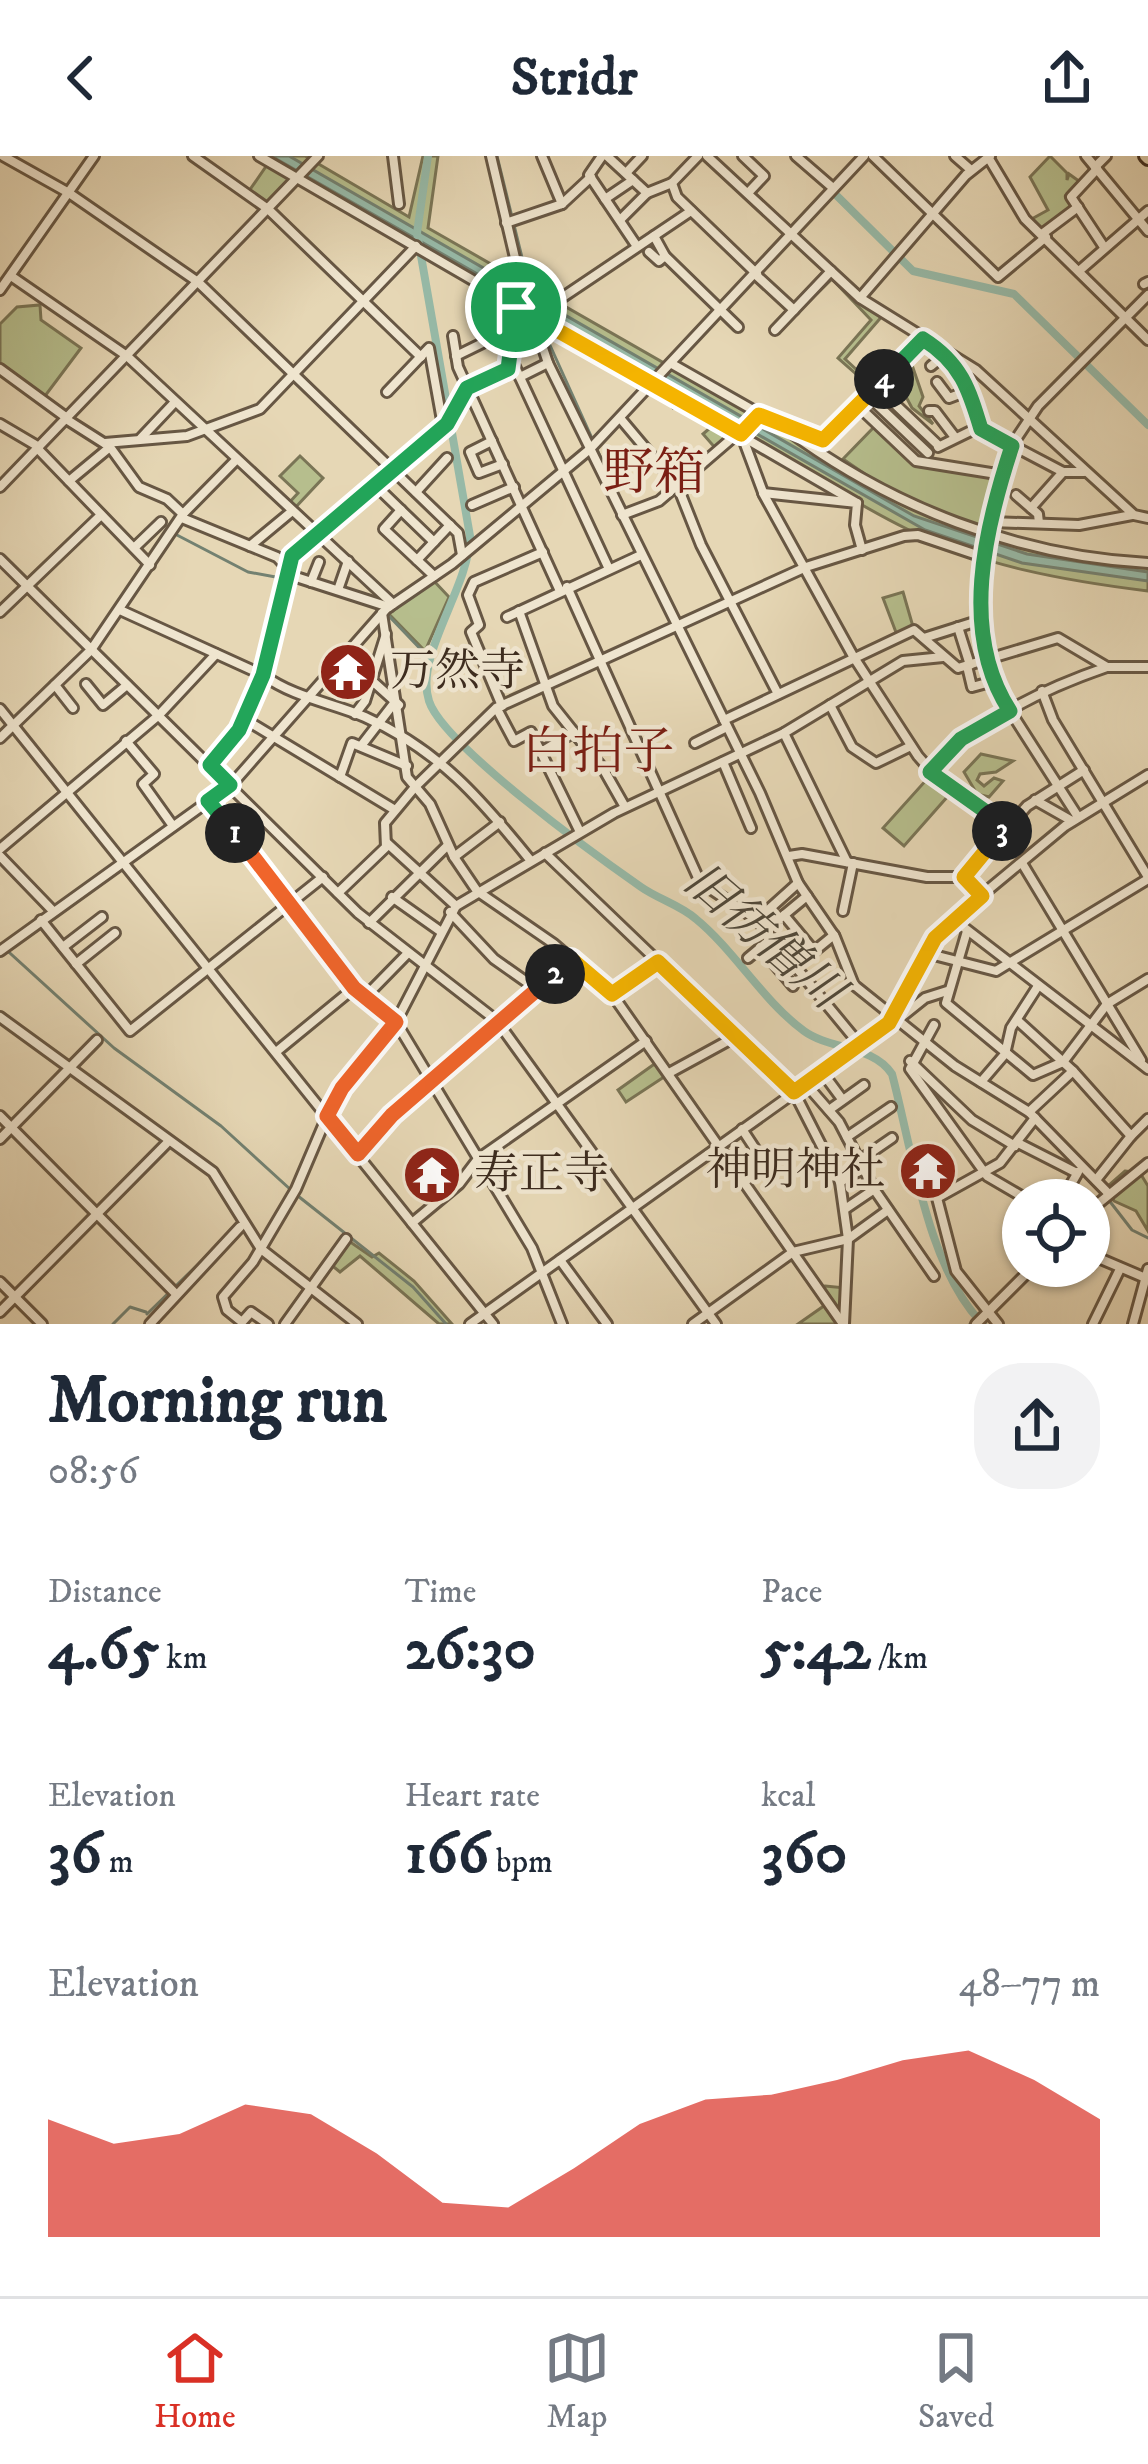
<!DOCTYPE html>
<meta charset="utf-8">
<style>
body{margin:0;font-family:"IM FELL DW Pica","Noto Serif JP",serif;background:#f2f2f3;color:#1f2937;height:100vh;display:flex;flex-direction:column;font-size:45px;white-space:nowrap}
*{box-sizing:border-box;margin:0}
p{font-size:39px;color:#747a83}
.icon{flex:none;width:66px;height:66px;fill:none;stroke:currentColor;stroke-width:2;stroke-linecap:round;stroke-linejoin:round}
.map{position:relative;height:1168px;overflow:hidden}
.drawer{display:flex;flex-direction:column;background:#fff;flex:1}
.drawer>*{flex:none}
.tools{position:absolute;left:1002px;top:1023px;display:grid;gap:24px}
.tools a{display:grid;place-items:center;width:108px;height:108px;border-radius:50%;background:#fff;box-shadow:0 3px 9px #0004;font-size:60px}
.pin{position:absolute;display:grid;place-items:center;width:102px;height:102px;color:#fff;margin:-51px;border:6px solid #fff;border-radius:50%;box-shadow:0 3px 12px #0007}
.km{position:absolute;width:60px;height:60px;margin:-30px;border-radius:50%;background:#222;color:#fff;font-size:33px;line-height:60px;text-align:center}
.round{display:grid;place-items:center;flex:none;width:126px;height:126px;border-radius:48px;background:#f2f2f3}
.head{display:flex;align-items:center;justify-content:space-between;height:204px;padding:0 48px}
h1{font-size:66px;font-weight:800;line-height:90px}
.stats{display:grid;grid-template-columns:repeat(3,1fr);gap:18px;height:204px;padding:12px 48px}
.stats div{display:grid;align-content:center}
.stats b{font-size:60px;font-weight:800}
.stats small{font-size:33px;font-weight:400}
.stats p{font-size:33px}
.chart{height:336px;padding:24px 48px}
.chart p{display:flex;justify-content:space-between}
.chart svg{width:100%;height:216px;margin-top:12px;fill:#d93025;opacity:.7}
header{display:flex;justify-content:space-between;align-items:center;height:156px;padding:0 48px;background:#fff;font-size:54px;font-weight:800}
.tab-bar{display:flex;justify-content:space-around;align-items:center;height:168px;border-top:3px solid #e0e1e3;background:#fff;font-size:33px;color:#747a83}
.tab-bar a{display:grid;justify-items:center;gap:6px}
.tab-bar .active{color:#d93025}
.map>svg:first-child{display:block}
.green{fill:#b6be8d;stroke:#7a7556;stroke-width:3}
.water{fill:#97baa8;stroke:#738171;stroke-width:3}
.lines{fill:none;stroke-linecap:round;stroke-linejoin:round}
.stream{stroke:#738171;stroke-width:3}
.river{stroke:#97baa8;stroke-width:8}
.minor-casing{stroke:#675744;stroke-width:14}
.major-casing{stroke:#3d2c1f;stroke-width:16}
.minor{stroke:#efe5cf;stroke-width:8}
.major{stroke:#e6d7b5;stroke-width:10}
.split-1-casing{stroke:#fff;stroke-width:24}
.split-2-casing{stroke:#fff;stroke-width:24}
.split-3-casing{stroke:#fff;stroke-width:24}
.split-4-casing{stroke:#fff;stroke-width:24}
.split-5-casing{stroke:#fff;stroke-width:24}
.split-1{stroke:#22a559;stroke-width:15}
.split-2{stroke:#f0652b;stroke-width:15}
.split-3{stroke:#f5b400;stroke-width:15}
.split-4{stroke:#22a559;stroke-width:15}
.split-5{stroke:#f5b400;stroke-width:15}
.labels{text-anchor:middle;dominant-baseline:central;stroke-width:9;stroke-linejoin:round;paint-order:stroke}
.poi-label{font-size:45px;fill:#3d2c1f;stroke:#efe5cf;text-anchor:start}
.water-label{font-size:48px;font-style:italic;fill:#4f483a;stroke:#efe5cf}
.quarter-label{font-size:51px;fill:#7a1f14;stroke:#efe5cf}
</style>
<header><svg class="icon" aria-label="back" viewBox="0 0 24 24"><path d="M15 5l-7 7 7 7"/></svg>Stridr<svg class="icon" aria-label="share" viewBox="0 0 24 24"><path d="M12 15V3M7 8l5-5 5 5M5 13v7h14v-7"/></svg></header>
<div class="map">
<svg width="1148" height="1168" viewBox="0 0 1148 1168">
<rect width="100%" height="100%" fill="#e6d7b5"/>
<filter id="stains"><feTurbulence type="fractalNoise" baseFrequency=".00167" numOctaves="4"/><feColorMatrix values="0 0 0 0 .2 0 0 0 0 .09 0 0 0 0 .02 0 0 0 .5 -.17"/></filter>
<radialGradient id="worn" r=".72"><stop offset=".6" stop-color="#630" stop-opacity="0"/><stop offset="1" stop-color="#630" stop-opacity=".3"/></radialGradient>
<g class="green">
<path d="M 260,0 L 305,0 L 409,61 L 423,0 L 438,0 L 428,72 L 900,342 L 843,303 L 877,268 L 905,299 L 998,322 L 984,373 L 1029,390 L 1148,408 L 1148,435 C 1067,425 981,410 907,373 C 849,345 795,307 738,276 L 717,294 L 703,278 L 717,266 L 683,245 L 673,252 L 654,230 Z"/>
<polygon points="1050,0 1067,17 1067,24 1069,18 1083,28 1073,39 1078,51 1042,78 1028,65 1048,54 1030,21"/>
<polygon points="267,9 290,23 266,48 249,35"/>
<polygon points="829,116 884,158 845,203 871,227 917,179 923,183 872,232 838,202 871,164 832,123 796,158 794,148"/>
<polygon points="40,149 41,164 81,192 45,240 0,211 0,168 17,151"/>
<polygon points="912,209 923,241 919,250 933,268 912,252 896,222 900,212"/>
<polygon points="300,300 323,322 293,354 287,349 298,337 280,320"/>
<polygon points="433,424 449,441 425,495 387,456"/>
<polygon points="903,436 914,474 897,479 883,442"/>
<polygon points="981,598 1013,605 996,616 980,618 977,624 984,630 994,622 1003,625 989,641 977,638 964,616"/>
<polygon points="928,622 948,640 904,690 883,672"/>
<polygon points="660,904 667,919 626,946 618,934"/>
<polygon points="1125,1015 1140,1017 1148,1030 1148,1075 1136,1055 1114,1045 1108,1030"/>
<polygon points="346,1083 372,1101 379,1097 414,1125 452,1168 439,1168 360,1100 340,1116 330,1108"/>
<polygon points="825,1130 846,1132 843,1168 798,1168 828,1147 820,1135"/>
</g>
<polygon class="water" points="271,0 289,0 914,360 1027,398 1148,416 1148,425 1022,407 925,374"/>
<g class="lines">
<g class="stream">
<polyline points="497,0 531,138"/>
<polyline points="539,165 619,342"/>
<polyline points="175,378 248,416 281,422"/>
<polyline points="644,393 658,422"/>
<polyline points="386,457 430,503"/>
<polyline points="708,522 727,562"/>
<polyline points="758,624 797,715"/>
<polyline points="821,753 843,791"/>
<polyline points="0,788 114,892 221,970 291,1034"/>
<polyline points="857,834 886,859"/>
<polyline points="1101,1034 1132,1074 1148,1082"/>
<polyline points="298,1040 413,1131 446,1168"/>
<polyline points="271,1106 306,1133"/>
<polyline points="147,1158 219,1088"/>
<polyline points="113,1168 130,1151 146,1156"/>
<polyline points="970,1168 976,1161"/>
</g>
<g class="river">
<path d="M 428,0 L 417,77 L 470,380 C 469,433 414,499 429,545 C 443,589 598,701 641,731 C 658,743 680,749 696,763 C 735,795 763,845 804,875 C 830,894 873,889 892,918 C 912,993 928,1114 983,1168"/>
<polyline points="830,33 913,115 1014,138 1148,269"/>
</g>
<g class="minor-casing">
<g id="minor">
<polyline points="3,0 69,37 198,126 458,377 462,399"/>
<polyline points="193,0 268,53 421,201"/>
<polyline points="259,0 857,347"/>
<polyline points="393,0 399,48"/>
<polyline points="491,0 520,123 548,207 760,637 798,727 835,781 854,829 955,910 1029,956 1108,1037"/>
<polyline points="542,0 562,48"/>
<polyline points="602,0 589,19 636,89"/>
<polyline points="607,0 647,37"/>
<polyline points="698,0 672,27 677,41 757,118"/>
<polyline points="707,0 860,142 976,214 1134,359 1148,362"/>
<polyline points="743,0 764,20 748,37"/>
<polyline points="796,0 833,32"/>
<polyline points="873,0 998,121 1046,81"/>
<polyline points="955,0 971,14"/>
<polyline points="1086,0 1148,75"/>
<polyline points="988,1 1025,63 1148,184"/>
<polyline points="1095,11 1106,0"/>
<polyline points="1097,13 1071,41 1104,91"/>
<polyline points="626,17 642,0"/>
<polyline points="605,43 633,24"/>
<polyline points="620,64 647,37 672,27"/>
<polyline points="506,67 562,48 591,21"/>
<polyline points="1042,78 1078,51"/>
<polyline points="654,80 665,100 738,171"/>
<polyline points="649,96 659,105 665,100"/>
<polyline points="1079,115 1148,55"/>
<polyline points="756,119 794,154"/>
<polyline points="11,120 127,200"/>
<polyline points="1144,128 1148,126"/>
<polyline points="0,134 94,0"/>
<polyline points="563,141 691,55"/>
<polyline points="860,142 966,19 990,0"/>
<polyline points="775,174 831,115"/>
<polyline points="453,180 458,211 560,435"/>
<polyline points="127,200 393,448"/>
<polyline points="456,200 505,176 512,179"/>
<polyline points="510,200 609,413"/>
<polyline points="950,200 976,247 981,273 1063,316 1084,316"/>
<polyline points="672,208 790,275"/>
<polyline points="931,210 947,197"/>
<polyline points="0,213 67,262"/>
<polyline points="520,221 548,207"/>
<polyline points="937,226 949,242 970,234"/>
<polyline points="877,231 939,290"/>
<polyline points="387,236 429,192 443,270"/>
<polyline points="866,238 928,297"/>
<polyline points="857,249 916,305 1003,319"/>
<polyline points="929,255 935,255 954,280"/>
<polyline points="620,262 678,331 701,389 778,538"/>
<polyline points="66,263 110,291 139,331 167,343 183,358"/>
<polyline points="0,268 39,291"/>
<path d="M 786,273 C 891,351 1017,400 1148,407"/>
<polyline points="742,280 764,339 853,500 918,600 940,625 1007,670"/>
<polyline points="804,281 823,284 923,183"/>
<polyline points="141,282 175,246"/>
<polyline points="492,285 470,296 479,317 503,308"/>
<polyline points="105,287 187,280 260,253 416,90"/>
<polyline points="938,291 979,271"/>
<polyline points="38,293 150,409"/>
<polyline points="69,325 110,291"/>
<polyline points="375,329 434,386"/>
<polyline points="0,331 318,0"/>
<polyline points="416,336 447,302"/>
<polyline points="763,337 857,347 855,369 862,394"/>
<polyline points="1016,339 1038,358 1039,367"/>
<polyline points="472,349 514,331"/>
<polyline points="1031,352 1063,316"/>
<polyline points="401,354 384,373 434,420"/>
<polyline points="622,359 659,345 759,259"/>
<polyline points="182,362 277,401 296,421 389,451"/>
<polyline points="991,366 1079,369 1132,359"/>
<polyline points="250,390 291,356"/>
<polyline points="134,392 161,366"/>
<polyline points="0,403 358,757 497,865 716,1168"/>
<polyline points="417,404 450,369"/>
<polyline points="311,426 319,406"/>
<polyline points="567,431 700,726 757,764 860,889"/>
<polyline points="338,434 348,405"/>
<path d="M 120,454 L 263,519 C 295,542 330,546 365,561 C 439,594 481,643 531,705"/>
<polyline points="519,455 553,550 604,614 625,651"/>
<polyline points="0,456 101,359"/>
<polyline points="382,457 407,621 430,648 454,701 477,735 554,788 612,838 843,1168"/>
<polyline points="507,461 641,399"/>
<polyline points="958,471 970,509"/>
<polyline points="924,482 984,463"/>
<polyline points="967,510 972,531 994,525"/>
<polyline points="369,522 399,549"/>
<polyline points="86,528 103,549 127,529"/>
<polyline points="55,529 73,552"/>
<polyline points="1042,535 1053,564 1148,721"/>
<polyline points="830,549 852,591 876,607 911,590"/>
<polyline points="502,550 471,476 479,469 468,439 474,426 543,396"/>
<polyline points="0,553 493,1168"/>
<polyline points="497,553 514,585 531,576 580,676"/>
<polyline points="355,558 365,545 386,478"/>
<polyline points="724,564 914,474 958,512 1058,482 1107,511 1148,511"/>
<polyline points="784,577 847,706"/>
<polyline points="0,582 91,494 183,358 236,304"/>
<polyline points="126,585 154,618 143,628 173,670"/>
<polyline points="695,587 727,571"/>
<polyline points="361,590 395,546"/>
<polyline points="543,595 574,576"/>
<polyline points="723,606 751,672"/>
<polyline points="210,609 243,566"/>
<path d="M 930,616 C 978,565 1040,534 1107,511"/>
<polyline points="340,621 352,587 407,610"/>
<polyline points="1035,644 1072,665"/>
<polyline points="208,645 354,832 396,866 532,1092 562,1168"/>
<polyline points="395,654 241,561 263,519 291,400 447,269 467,231 508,213 516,151"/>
<polyline points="1078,661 1003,544 986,506 983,401 1012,289 1038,250 1148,139"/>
<polyline points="387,687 456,750"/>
<polyline points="0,693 159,559 216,498"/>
<polyline points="545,697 794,936 840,1026 848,1083 844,1168"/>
<polyline points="0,700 53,755"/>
<polyline points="789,700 802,698 927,721 964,721 1027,650 1084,614"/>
<polyline points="454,701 500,666"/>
<polyline points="1022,707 1141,904"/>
<polyline points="964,721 982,740"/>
<polyline points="338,737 386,691 385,667 415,631 496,552 806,411 904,380 918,379 983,401"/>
<polyline points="392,741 440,775"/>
<polyline points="843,755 853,707"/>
<polyline points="450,756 494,803 538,834"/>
<polyline points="784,759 814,795"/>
<polyline points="953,763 1148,913"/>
<polyline points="41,764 130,875 323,721"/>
<polyline points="757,764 798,727"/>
<polyline points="369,767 448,689"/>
<polyline points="766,774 807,740"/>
<polyline points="967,775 946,847 1033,919 1063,906 1107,848 1148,823"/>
<polyline points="63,791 102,761"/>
<polyline points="760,791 793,830"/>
<polyline points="0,795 231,629 386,453 452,408 590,293 864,0"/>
<polyline points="926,797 996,815 1148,723"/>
<polyline points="748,802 772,782"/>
<polyline points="76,808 115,777"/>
<polyline points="796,810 834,779"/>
<polyline points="612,838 658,806"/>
<polyline points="364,842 408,797"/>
<polyline points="0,861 213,1016 261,1093 357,1168"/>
<polyline points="900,862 925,842 947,835"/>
<polyline points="1017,864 1073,915 1131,980 1148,963"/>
<polyline points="934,869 910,913 987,1020 1028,1044"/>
<polyline points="276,896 354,832"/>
<polyline points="910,905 972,964 1015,990"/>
<polyline points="822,916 842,943"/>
<polyline points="669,917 735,881"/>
<polyline points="981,926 1005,898 1011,872 1038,830"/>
<polyline points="805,927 839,966 874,1033 934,1120"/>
<polyline points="829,954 864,929"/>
<polyline points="1029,956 1073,915"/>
<polyline points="0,960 174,1136"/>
<polyline points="742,973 767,1011"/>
<polyline points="847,981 891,951"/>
<polyline points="0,983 97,884"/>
<polyline points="1018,987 1077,1017"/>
<polyline points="358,998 392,959 571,803"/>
<polyline points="860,1004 892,982"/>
<polyline points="1096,1024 1131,980"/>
<polyline points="744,1026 768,1010"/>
<polyline points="840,1026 864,1012"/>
<polyline points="1062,1044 1078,1016"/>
<polyline points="845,1053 873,1034"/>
<polyline points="1089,1055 1148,1007"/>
<polyline points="412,1067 459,1028 478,1003 646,885"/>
<polyline points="1089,1098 1148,1123"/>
<polyline points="560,1104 607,1168"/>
<polyline points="0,1126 42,1168"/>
<polyline points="0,1156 166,988"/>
<polyline points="150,1168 240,1071"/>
<polyline points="268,1168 251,1156 242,1166 227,1154 223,1141 253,1106 296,1033 334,944 396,866 456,750 614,657 784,577 903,505 943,501"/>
<polyline points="285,1168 346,1083"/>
<polyline points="470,1168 878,877 895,858 935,782 953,763 1065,670 1148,619"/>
<polyline points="693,1168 793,1096 848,1083 888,1054"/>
<polyline points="976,1168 1034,1110"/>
<polyline points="998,1168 956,1115 937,1042 1000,1007 1035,962"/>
<polyline points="1093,1168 1119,1115"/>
<polyline points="1133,1168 1148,1113"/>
</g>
</g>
<g class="major-casing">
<polyline id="major" points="1145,0 1148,3"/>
</g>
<use href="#minor" class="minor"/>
<use href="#major" class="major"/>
</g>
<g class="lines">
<g class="split-1-casing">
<polyline id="split-1" points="235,677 208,645 230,629 210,609 239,574 263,519 292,400 447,268 467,232 508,213 516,151"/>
</g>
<g class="split-2-casing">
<polyline id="split-2" points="235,677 354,832 396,866 342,932 327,960 358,998 392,959 555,818"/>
</g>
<g class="split-3-casing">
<polyline id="split-3" points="555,818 571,803 612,838 658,806 794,936 889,867 935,782 982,740 964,721 1002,675"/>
</g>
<g class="split-4-casing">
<path id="split-4" d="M 884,223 L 923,183 C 961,207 969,233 981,273 L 1012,290 C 985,372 959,477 1010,555 L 961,583 L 930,616 L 1006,670 L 1002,675"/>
</g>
<g class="split-5-casing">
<polyline id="split-5" points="516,151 741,278 759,259 823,284 884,223"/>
</g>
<use href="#split-1" class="split-1"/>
<use href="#split-2" class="split-2"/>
<use href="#split-3" class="split-3"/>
<use href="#split-4" class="split-4"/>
<use href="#split-5" class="split-5"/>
</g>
<defs>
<g id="temple-disc" transform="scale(3)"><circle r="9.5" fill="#8f2418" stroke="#efe5cf"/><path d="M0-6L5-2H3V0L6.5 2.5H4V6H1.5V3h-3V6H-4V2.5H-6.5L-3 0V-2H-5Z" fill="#fff"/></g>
</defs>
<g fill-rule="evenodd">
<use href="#temple-disc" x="348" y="516"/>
<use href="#temple-disc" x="928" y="1015"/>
<use href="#temple-disc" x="432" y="1019"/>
</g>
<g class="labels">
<g class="poi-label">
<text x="390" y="516">万然寺</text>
<text x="886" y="1015" text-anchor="end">神明神社</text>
<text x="474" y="1019">寿正寺</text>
</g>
<g class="water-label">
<text transform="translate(763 781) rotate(41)">旧彷僧川</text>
</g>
<g class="quarter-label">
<text x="654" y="318">野箱</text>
<text x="598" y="597">白拍子</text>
</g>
</g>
<rect width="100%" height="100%" filter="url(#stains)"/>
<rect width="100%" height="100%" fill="url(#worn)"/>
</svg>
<div class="tools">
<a><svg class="icon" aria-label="locate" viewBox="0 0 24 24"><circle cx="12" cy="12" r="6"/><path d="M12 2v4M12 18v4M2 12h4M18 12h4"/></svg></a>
</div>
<div class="pin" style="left:516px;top:151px;background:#1e9e55"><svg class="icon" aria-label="arrive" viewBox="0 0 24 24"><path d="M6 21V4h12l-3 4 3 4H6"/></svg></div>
<b class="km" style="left:235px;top:677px">1</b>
<b class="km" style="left:555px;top:818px">2</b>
<b class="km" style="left:1002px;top:675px">3</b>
<b class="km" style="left:884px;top:223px">4</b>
</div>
<section class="drawer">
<div class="head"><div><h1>Morning run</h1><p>08:56</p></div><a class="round"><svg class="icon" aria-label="share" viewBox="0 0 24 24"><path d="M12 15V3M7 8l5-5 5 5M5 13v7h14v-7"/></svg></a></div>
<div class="stats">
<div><p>Distance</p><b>4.65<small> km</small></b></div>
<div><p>Time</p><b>26:30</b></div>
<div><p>Pace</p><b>5:42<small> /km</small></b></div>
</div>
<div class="stats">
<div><p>Elevation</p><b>36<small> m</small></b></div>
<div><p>Heart rate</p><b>166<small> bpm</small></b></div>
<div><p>kcal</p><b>360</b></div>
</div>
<div class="chart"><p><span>Elevation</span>48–77 m</p>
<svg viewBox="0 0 160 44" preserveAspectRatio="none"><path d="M0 44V20L10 25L20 23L30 17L40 19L50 27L60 37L70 38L80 30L90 21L100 16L110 15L120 12L130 8L140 6L150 12L160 20V44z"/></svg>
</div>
</section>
<nav class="tab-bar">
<a class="active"><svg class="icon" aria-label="home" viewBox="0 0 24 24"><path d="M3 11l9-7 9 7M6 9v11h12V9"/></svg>Home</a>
<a><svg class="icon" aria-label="map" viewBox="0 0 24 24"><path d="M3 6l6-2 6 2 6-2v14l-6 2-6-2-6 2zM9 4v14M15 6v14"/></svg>Map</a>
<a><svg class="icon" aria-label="saved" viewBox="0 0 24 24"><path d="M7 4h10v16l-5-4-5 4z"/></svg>Saved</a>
</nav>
